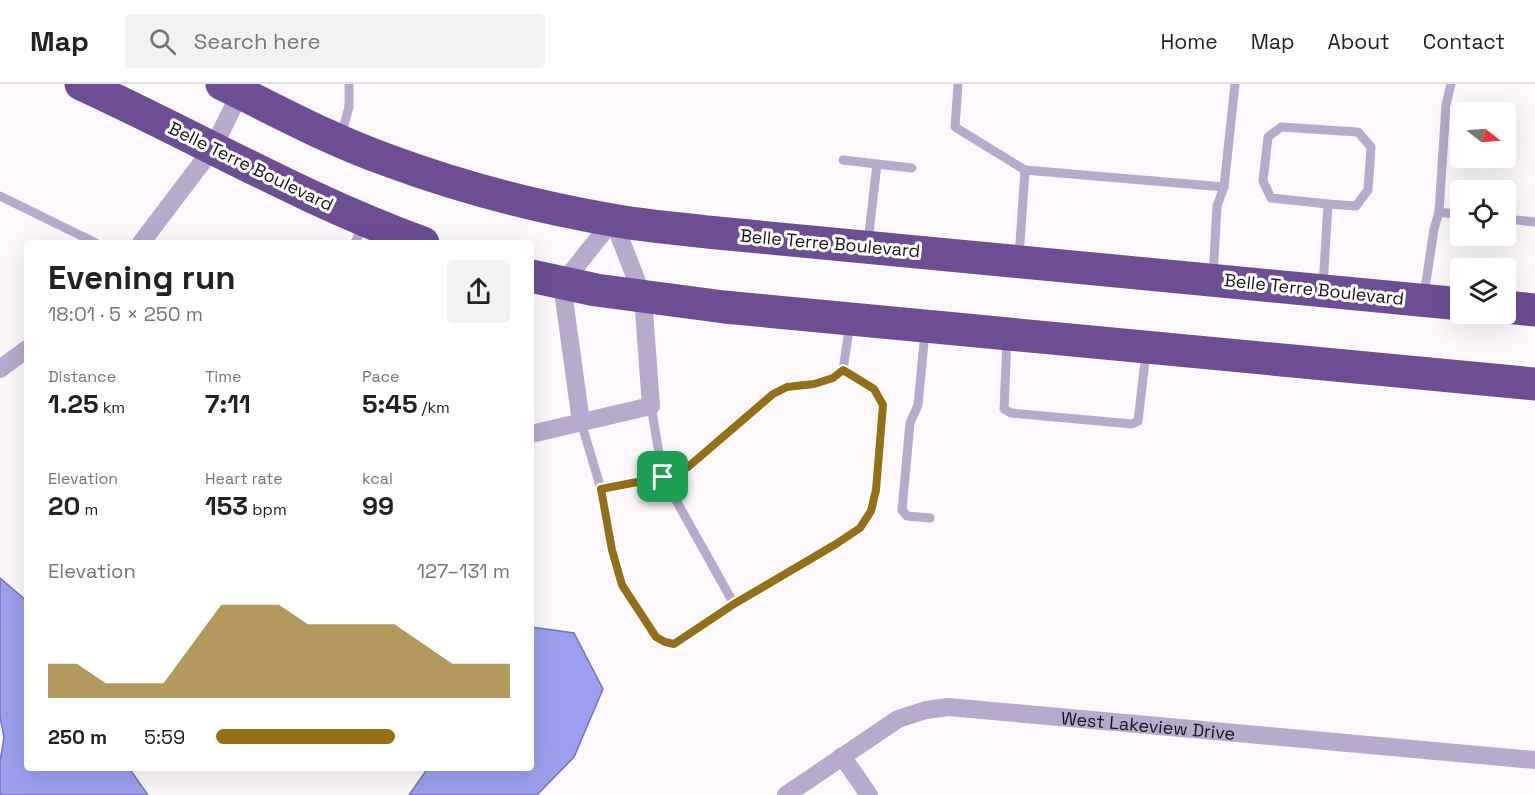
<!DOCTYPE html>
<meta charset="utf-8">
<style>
body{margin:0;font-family:"Space Grotesk",sans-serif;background:#f2f2f2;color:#222;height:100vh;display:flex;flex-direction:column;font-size:22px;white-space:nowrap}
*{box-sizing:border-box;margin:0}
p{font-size:20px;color:#767676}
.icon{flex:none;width:33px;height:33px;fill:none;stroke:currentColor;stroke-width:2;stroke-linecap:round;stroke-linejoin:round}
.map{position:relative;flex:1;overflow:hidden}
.sheet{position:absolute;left:24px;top:156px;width:510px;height:531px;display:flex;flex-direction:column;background:#fff;border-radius:6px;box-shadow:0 6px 24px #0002}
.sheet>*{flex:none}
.needle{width:39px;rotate:107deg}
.tools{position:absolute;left:1450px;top:18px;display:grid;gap:12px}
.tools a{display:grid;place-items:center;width:66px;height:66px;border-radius:6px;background:#fff;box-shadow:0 6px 24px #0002;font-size:30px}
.pin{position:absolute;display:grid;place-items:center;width:51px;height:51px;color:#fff;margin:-26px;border-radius:12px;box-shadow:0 3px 9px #0006}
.round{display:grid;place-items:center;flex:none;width:63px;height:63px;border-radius:6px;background:#f2f2f2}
.head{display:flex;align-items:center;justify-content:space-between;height:102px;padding:0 24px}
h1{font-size:33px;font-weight:800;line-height:45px}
.metrics{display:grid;grid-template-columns:repeat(3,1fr);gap:9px;height:102px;padding:6px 24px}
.metrics div{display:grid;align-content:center}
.metrics b{font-size:26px;font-weight:800}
.metrics small{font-size:16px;font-weight:400}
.metrics p{font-size:16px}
.chart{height:168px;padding:12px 24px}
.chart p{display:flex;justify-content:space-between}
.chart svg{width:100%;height:108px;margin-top:6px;fill:#956e18;opacity:.7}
ul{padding:0 24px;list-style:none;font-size:20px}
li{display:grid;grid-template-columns:96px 72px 1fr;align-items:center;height:45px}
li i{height:15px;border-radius:8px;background:#956e18}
header{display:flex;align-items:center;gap:36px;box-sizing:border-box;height:84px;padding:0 30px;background:#fff;border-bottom:2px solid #e0e0e0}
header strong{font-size:28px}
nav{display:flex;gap:33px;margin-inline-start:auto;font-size:21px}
.search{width:420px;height:54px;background:#f2f2f2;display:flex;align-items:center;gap:15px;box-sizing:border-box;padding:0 21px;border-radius:6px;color:#767676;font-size:22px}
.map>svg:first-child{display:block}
.water{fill:#9aa0ef;stroke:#7476af;stroke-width:1.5}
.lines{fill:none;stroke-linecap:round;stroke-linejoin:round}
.lane{stroke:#b7aacd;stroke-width:9}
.street{stroke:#b7aacd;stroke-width:18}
.highway{stroke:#6d4d94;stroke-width:33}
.route-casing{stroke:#fff;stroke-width:12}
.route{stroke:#956e18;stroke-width:8}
.labels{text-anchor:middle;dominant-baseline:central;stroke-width:6;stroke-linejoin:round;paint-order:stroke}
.street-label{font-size:18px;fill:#1a131a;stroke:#fff}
</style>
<header>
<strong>Map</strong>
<div class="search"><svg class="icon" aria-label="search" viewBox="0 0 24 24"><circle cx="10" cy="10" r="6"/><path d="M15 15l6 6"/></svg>Search here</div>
<nav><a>Home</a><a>Map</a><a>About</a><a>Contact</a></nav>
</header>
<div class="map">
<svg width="1535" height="711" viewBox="0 0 1535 711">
<rect width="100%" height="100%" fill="#fcf8fc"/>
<g class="water">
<polygon points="0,494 27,517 27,684 129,684 148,711 0,711 0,678 4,653 0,633"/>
<polygon points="531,543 574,549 603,605 574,673 537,711 409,711 428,684 531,684"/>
</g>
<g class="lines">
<g class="lane">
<polyline points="958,0 955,43 1025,86 1019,174"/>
<polyline points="341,52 349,23 349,0"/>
<polyline points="843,76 877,80"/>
<polyline points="1025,86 1224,103"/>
<polyline points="0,112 96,159"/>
<polyline points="1439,128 1446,21 1451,0"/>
<polyline points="1506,135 1535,138"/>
<polyline points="868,157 877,80 912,84"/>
<polyline points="355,159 363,142"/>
<polyline points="1213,192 1217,122 1224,103 1235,0"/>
<polyline points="1323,203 1328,120 1356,122 1368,106 1371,63 1358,48 1281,43 1268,53 1263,97 1271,114 1328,120"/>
<polyline points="1424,211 1434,145 1439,128 1461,131"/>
<polyline points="925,248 918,321 910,339 902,426 907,432 930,434"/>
<polyline points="1007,256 1004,325 1011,329 1132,340 1138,337 1146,269"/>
<polyline points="651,322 663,393 734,520"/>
<polyline points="581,338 601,405 612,466 622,501 656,553 665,558 674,560 734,520 836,460 860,444 871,427 876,406 883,321 874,305 843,286"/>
<path d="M 601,405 L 663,393 L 688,383 L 773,310 C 777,308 782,304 787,303 C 809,296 820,304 843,286 L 850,239"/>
</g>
<g class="street">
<polyline points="141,159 213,64 240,9"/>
<polyline points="0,285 27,265"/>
<polyline points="581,338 562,200 613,136"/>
<polyline points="531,350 651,322 643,213 613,136"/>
<polyline points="842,672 869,711"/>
<path id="s1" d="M 786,711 L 898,635 L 926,626 L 948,623 L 1535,676"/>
</g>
<g class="highway">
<path d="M 81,0 C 195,52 304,116 423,159"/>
<path d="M 222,0 C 276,26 330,56 387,76 C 460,103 536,123 612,136 C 643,142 675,144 707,148 L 1461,220"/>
<polyline points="531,192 596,206 724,223 1535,300"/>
<polyline points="1506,223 1535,226"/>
</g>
</g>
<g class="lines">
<g class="route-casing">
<polygon id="route" points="843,286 874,305 883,321 876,406 871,427 860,444 836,460 734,520 674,560 665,558 656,553 622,501 612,466 601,405 663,393 688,383 773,310 787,303 814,300 833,294"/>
</g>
<use href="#route" class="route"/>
</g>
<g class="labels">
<g class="street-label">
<text transform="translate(251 82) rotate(26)">Belle Terre Boulevard</text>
<text transform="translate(830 159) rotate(5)">Belle Terre Boulevard</text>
<text transform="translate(1314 205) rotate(6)">Belle Terre Boulevard</text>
<text stroke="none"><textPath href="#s1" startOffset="388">West Lakeview Drive</textPath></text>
</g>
</g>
</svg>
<div class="tools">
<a><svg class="needle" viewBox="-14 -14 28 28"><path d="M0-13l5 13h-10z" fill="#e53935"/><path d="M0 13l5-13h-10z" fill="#767676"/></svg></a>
<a><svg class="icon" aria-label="locate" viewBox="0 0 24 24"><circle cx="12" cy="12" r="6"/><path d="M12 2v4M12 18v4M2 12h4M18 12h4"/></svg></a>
<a><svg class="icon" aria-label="layers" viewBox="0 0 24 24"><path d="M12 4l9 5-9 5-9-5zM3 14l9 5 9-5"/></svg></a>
</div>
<div class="pin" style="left:663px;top:393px;background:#1e9e55"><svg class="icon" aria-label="arrive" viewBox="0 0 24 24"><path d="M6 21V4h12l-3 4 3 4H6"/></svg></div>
<section class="sheet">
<div class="head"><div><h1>Evening run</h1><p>18:01 · 5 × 250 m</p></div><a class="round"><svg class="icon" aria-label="share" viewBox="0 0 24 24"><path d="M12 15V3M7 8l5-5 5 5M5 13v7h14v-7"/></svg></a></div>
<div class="metrics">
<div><p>Distance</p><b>1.25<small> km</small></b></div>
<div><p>Time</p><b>7:11</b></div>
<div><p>Pace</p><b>5:45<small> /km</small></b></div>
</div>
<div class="metrics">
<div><p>Elevation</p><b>20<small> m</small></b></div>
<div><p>Heart rate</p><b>153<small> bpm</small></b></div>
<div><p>kcal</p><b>99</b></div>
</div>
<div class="chart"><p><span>Elevation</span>127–131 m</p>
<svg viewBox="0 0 160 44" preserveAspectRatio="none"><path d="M0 44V30L10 30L20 38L30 38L40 38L50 22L60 6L70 6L80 6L90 14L100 14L110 14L120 14L130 22L140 30L150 30L160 30V44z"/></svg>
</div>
<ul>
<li><b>250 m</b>5:59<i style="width:61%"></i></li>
</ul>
</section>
</div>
